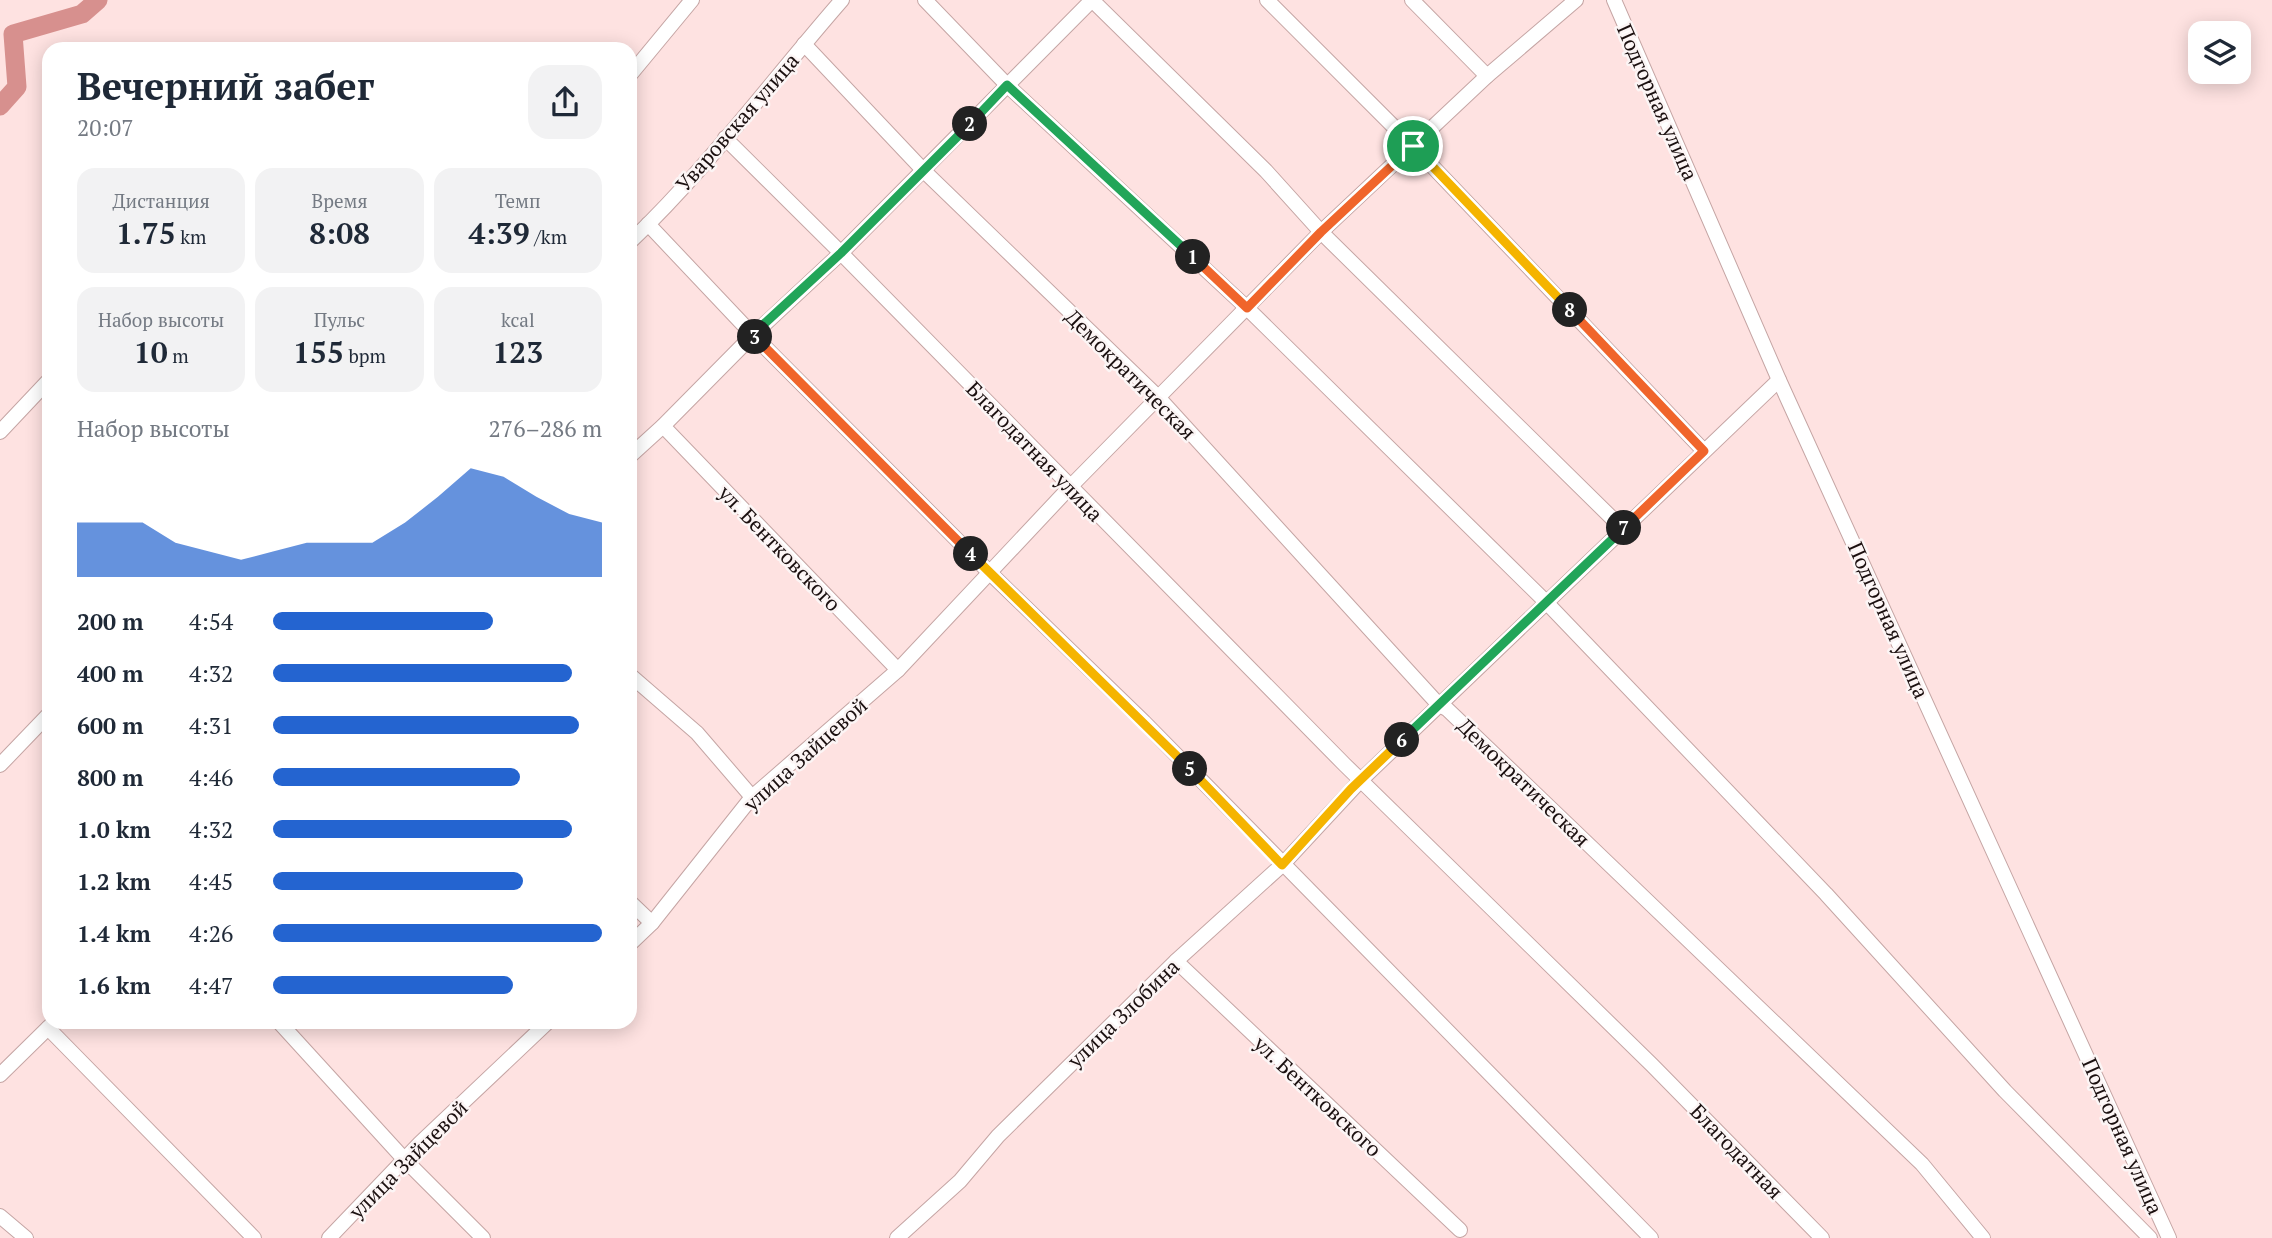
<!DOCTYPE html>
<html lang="ru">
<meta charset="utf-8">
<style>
body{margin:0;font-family:"PT Serif",serif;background:#f2f2f3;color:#1f2937;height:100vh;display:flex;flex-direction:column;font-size:26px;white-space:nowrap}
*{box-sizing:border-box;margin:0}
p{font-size:23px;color:#747a83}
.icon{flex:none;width:38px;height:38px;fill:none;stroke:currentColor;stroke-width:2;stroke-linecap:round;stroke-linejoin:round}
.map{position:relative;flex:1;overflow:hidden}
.side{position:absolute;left:42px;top:42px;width:595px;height:987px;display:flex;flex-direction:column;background:#fff;border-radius:21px;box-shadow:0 4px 18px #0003}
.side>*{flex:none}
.buttons{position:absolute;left:2188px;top:21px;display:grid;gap:14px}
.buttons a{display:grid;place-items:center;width:63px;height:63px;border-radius:14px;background:#fff;box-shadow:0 4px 18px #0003;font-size:35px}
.pin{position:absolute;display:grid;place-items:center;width:60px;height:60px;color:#fff;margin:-30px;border:4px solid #fff;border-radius:50%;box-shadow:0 2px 7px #0007}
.km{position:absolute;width:35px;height:35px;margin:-18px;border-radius:50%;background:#222;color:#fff;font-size:19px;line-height:35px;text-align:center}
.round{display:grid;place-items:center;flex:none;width:74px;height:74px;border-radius:21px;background:#f2f2f3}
.summary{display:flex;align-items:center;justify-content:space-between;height:119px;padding:0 35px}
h1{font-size:38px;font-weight:600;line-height:52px}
.metrics{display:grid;grid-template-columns:repeat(3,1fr);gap:10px;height:119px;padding:7px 35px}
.metrics div{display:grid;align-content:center;border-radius:18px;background:#f2f2f3;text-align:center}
.metrics b{font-size:30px;font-weight:600}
.metrics small{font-size:19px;font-weight:400}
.metrics p{font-size:19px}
.chart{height:196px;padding:14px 35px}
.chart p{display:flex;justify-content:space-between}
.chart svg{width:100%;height:126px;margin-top:7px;fill:#2464d0;opacity:.7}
ul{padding:0 35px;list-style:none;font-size:23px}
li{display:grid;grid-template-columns:112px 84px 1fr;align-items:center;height:52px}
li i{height:18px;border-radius:9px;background:#2464d0}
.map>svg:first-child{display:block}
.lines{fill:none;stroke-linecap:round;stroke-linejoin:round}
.river{stroke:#d7908e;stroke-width:19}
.minor-casing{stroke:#c5a5a4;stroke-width:16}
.minor{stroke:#fff;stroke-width:14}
.split-1-casing{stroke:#fff;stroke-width:14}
.split-2-casing{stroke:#fff;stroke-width:14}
.split-3-casing{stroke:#fff;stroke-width:14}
.split-4-casing{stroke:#fff;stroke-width:14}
.split-5-casing{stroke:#fff;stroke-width:14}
.split-6-casing{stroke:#fff;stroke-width:14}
.split-7-casing{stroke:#fff;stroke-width:14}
.split-8-casing{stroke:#fff;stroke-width:14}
.split-9-casing{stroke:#fff;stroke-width:14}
.split-1{stroke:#f0652b;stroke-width:9}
.split-2{stroke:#22a559;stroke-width:9}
.split-3{stroke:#22a559;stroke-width:9}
.split-4{stroke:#f0652b;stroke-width:9}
.split-5{stroke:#f5b400;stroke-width:9}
.split-6{stroke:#f5b400;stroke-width:9}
.split-7{stroke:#22a559;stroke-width:9}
.split-8{stroke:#f0652b;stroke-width:9}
.split-9{stroke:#f5b400;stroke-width:9}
.labels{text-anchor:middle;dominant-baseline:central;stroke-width:5;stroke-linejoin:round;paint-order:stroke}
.street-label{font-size:21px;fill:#1b1010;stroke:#fcf5f5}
</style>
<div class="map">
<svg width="2272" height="1238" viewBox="0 0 2272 1238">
<rect width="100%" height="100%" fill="#fee2e1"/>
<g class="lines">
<polyline class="river" points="0,106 17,87 13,34 82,14 98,0"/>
<g class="minor-casing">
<g id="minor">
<polyline points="925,0 1007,85 1247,308 1546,602 1826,894 2005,1091 2150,1238"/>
<polyline points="1092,0 1266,171 1321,232 1623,529"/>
<polyline points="1267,0 1413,146 1704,451"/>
<polyline points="1412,0 1487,76"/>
<polyline points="1614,0 1779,380 2169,1238"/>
<polyline points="804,44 924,171 1157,396 1439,705 1447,709 1922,1164 1983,1238"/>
<polyline points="630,75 692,0"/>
<polyline points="725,138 841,253 1344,764 1652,1065 1822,1238"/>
<polyline points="648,224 753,335 988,571 1144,722 1651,1238"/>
<path d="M 630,242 C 707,169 772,80 842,0"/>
<polyline points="663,426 898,670"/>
<polyline points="0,432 49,380"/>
<polyline points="630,456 663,426 753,335 841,253 1092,0"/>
<polyline points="630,675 697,733 752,797"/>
<polyline points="0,765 49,714"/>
<polyline points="630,902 652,923"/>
<polyline points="630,944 652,923 752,797 898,670 1070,487 1321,232 1487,76 1576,0"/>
<polyline points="1176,961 1460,1230"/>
<polyline points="279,1022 404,1159 483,1238"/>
<polyline points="48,1028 254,1238"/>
<polyline points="0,1075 54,1022"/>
<polyline points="0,1216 26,1238"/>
<polyline points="329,1238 420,1143 548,1022"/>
<polyline points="897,1238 960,1181 998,1136 1176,961 1282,865 1360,781 1779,380"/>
</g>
</g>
<use href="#minor" class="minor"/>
</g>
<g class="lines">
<g class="split-1-casing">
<polyline id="split-1" points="1193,257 1247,308 1321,232 1413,146"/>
</g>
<g class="split-2-casing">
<polyline id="split-2" points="970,124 1007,85 1193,257"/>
</g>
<g class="split-3-casing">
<polyline id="split-3" points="755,337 752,335 841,253 970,124"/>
</g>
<g class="split-4-casing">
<polyline id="split-4" points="755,337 971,554"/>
</g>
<g class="split-5-casing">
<polyline id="split-5" points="971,554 1190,769"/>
</g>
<g class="split-6-casing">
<polyline id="split-6" points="1190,769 1282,865 1351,789 1402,740"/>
</g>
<g class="split-7-casing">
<polyline id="split-7" points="1402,740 1624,528"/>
</g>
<g class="split-8-casing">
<polyline id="split-8" points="1570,310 1704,451 1624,528"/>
</g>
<g class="split-9-casing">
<polyline id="split-9" points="1413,146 1570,310"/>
</g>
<use href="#split-1" class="split-1"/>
<use href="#split-2" class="split-2"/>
<use href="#split-3" class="split-3"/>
<use href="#split-4" class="split-4"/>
<use href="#split-5" class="split-5"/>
<use href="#split-6" class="split-6"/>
<use href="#split-7" class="split-7"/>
<use href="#split-8" class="split-8"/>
<use href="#split-9" class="split-9"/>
</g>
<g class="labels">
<g class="street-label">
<text transform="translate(1658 102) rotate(66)">Подгорная улица</text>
<text transform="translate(737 122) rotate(-49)">Уваровская улица</text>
<text transform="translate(1131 374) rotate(45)">Демократическая</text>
<text transform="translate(1035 451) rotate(46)">Благодатная улица</text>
<text transform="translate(780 548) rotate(46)">ул. Бентковского</text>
<text transform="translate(1889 620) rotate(66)">Подгорная улица</text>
<text transform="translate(805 754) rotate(-42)">улица Зайцевой</text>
<text transform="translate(1524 782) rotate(44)">Демократическая</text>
<text transform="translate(1123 1013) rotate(-44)">улица Злобина</text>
<text transform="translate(1318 1096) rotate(43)">ул. Бентковского</text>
<text transform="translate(2123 1136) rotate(66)">Подгорная улица</text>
<text transform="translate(1737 1151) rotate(46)">Благодатная</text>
<text transform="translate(408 1159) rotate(-45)">улица Зайцевой</text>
</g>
</g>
</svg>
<div class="buttons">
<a><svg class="icon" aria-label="layers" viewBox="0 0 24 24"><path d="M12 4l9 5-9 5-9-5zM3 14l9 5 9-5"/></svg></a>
</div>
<div class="pin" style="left:1413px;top:146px;background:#1e9e55"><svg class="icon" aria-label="arrive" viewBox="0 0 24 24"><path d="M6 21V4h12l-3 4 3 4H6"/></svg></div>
<b class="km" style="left:1193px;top:257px">1</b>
<b class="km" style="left:970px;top:124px">2</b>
<b class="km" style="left:755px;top:337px">3</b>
<b class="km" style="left:971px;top:554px">4</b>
<b class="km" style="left:1190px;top:769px">5</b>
<b class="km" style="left:1402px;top:740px">6</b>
<b class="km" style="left:1624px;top:528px">7</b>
<b class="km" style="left:1570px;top:310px">8</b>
<section class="side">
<div class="summary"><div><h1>Вечерний забег</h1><p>20:07</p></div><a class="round"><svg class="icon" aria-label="share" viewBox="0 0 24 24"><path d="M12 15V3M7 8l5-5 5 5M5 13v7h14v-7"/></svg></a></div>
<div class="metrics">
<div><p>Дистанция</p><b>1.75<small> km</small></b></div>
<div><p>Время</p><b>8:08</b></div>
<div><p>Темп</p><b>4:39<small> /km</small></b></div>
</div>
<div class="metrics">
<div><p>Набор высоты</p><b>10<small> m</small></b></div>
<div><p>Пульс</p><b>155<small> bpm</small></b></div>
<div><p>kcal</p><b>123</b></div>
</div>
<div class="chart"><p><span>Набор высоты</span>276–286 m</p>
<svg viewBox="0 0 160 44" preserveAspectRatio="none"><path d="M0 44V25L10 25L20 25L30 32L40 35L50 38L60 35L70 32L80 32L90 32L100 25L110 16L120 6L130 9L140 16L150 22L160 25V44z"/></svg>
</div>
<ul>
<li><b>200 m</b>4:54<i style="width:67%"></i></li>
<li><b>400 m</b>4:32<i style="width:91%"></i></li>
<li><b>600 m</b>4:31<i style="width:93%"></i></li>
<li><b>800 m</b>4:46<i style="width:75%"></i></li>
<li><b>1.0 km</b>4:32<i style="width:91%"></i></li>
<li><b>1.2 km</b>4:45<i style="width:76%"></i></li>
<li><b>1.4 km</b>4:26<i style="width:100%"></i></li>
<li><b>1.6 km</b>4:47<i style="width:73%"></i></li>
</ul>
</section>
</div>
